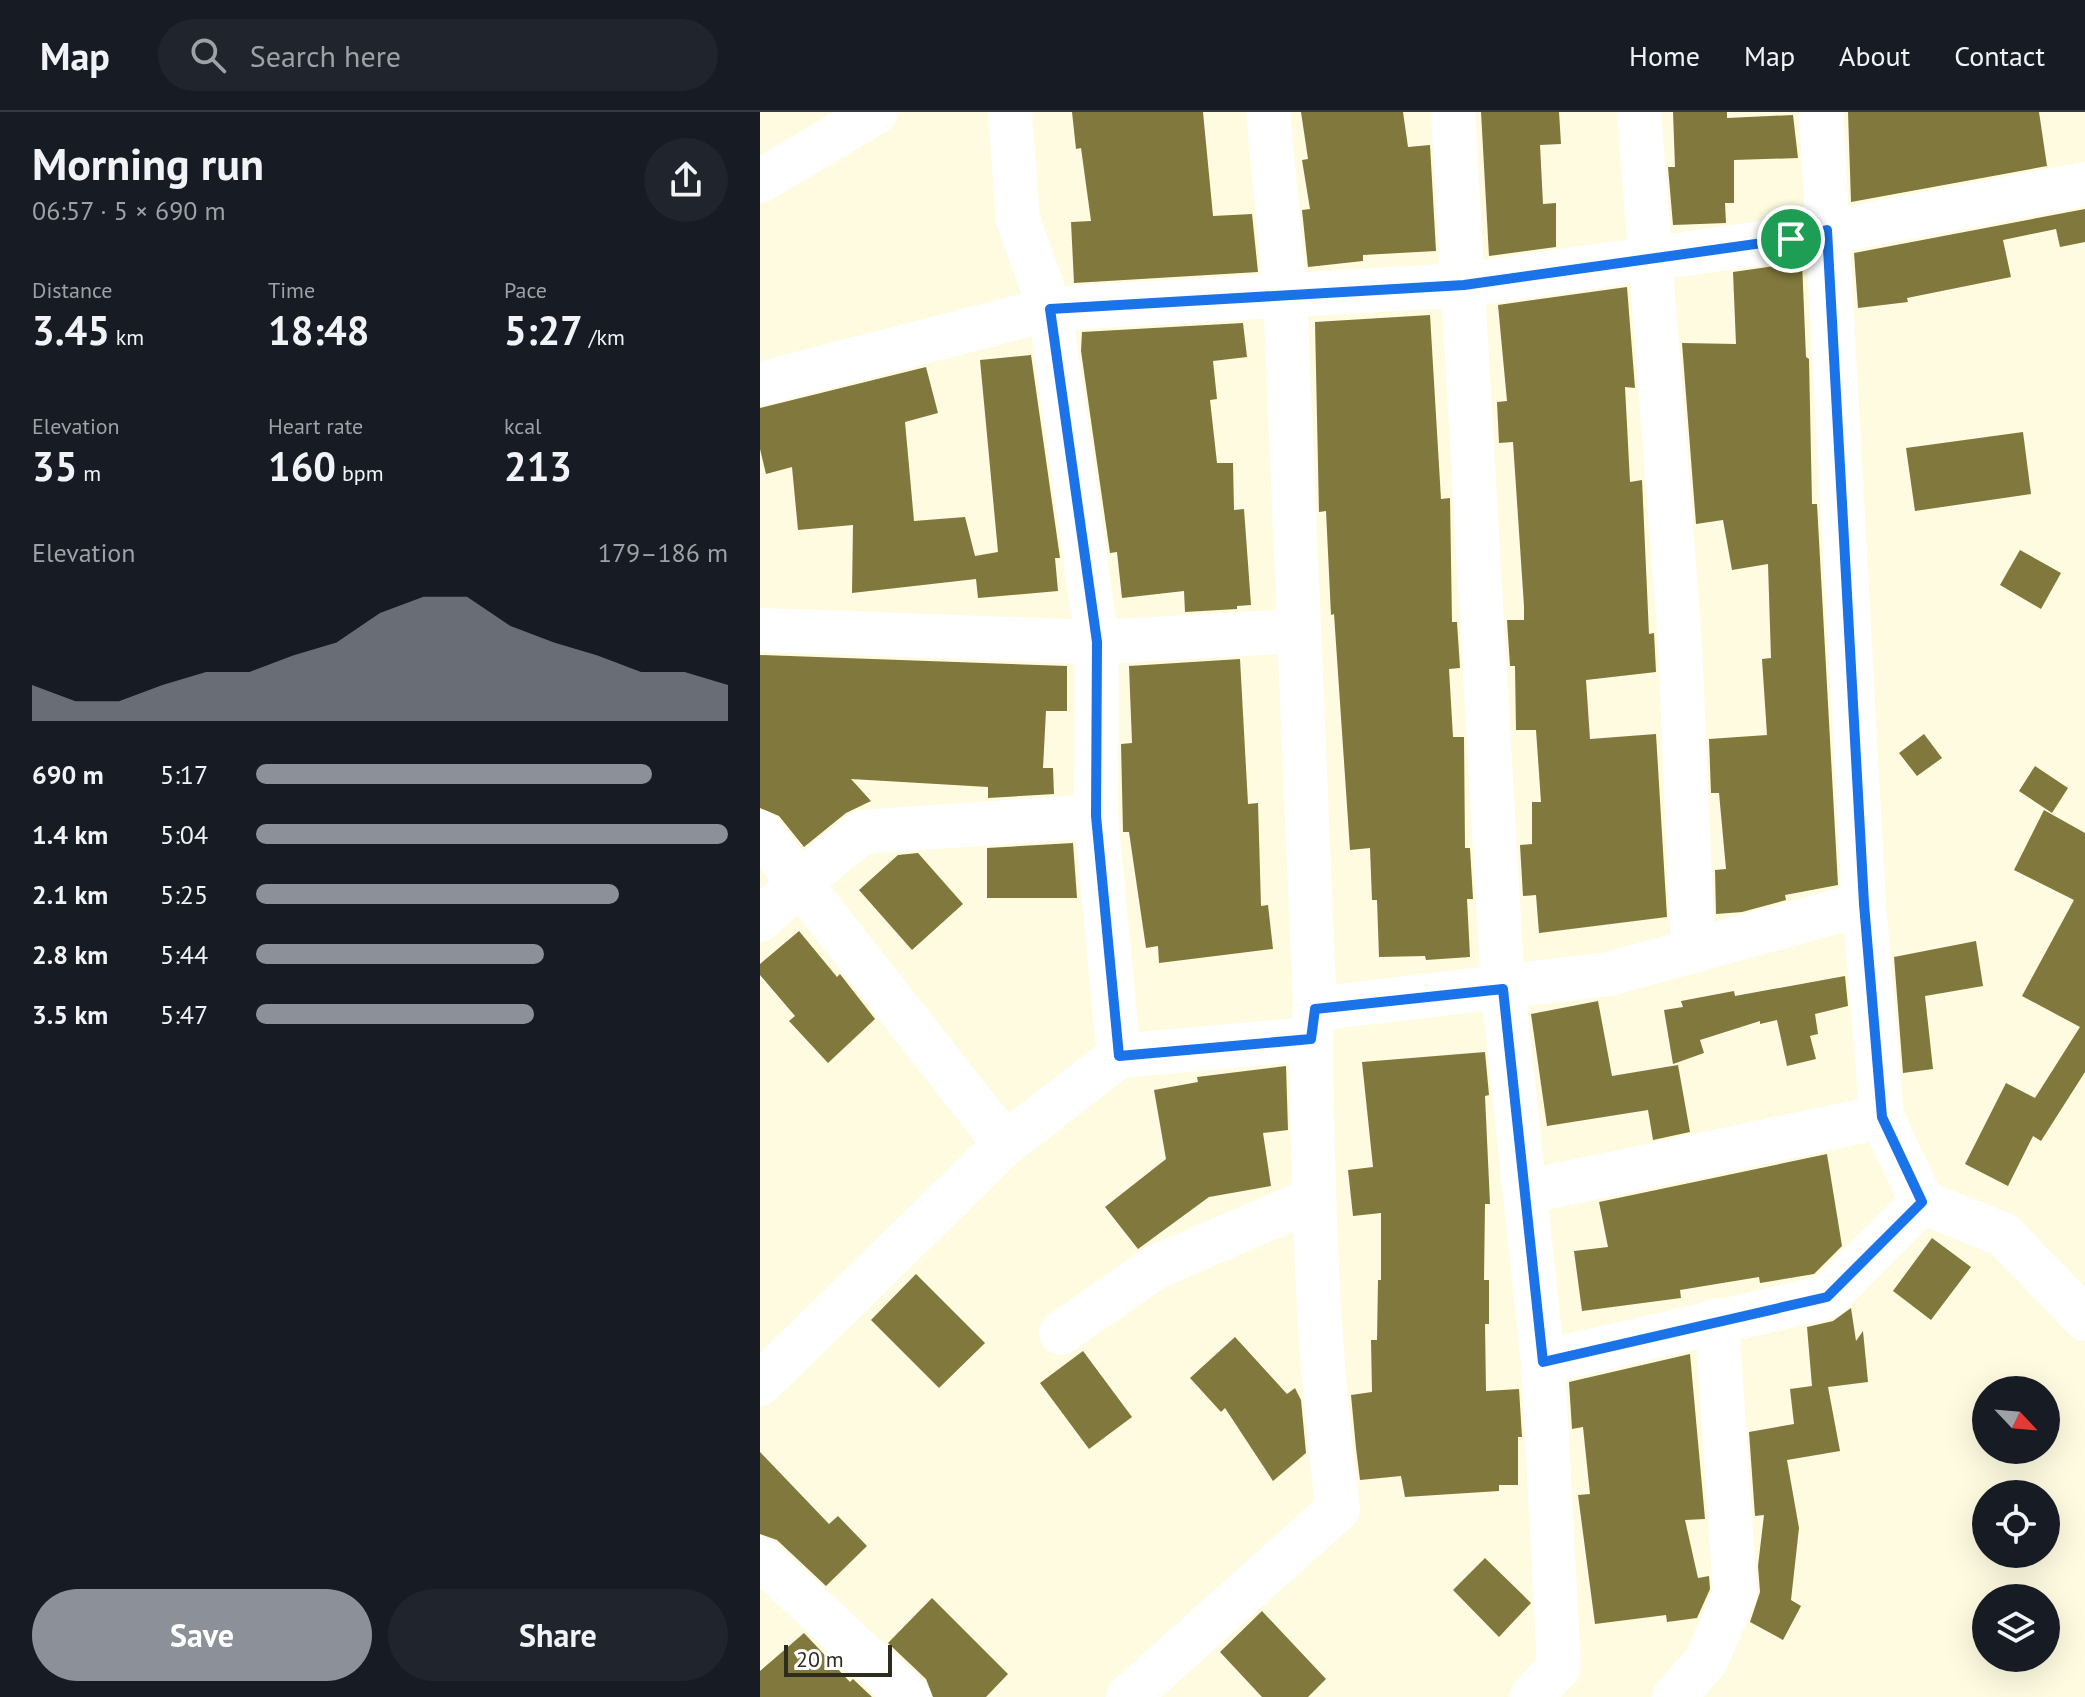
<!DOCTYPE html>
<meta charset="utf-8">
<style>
body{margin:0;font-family:"PT Sans",sans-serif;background:#20242c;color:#f1f3f6;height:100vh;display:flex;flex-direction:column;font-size:30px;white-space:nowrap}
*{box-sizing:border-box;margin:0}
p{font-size:26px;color:#9ea1a6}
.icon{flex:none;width:44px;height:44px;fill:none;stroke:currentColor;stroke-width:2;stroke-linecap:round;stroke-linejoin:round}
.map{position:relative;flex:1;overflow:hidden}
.drawer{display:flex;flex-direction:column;background:#171b24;width:760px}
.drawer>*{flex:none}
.needle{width:52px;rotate:116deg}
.buttons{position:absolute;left:1212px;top:1264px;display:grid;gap:16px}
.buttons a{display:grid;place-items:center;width:88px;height:88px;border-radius:50%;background:#171b24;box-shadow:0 8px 32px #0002;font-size:40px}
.scale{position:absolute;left:24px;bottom:20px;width:108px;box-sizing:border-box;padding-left:8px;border:4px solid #2d2c1f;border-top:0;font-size:22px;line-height:28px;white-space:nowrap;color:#2d2c1f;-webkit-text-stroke:6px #fff;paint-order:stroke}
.pin{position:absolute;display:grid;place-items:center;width:68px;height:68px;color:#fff;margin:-34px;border:4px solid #fff;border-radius:50%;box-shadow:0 2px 8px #0007}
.round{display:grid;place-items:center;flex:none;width:84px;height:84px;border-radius:42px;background:#20242c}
.overview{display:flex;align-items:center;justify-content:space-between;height:136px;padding:0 32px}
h1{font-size:44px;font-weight:700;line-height:60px}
.metrics{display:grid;grid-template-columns:repeat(3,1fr);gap:12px;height:136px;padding:8px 32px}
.metrics div{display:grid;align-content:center}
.metrics b{font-size:40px;font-weight:700}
.metrics small{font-size:22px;font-weight:400}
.metrics p{font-size:22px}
.chart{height:224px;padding:16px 32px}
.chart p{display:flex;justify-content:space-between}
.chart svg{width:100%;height:144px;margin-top:8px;fill:#8c9099;opacity:.7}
.primary-button{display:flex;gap:16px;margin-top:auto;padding:16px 32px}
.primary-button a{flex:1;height:92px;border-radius:48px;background:#8c9099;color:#fff;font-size:32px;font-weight:700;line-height:92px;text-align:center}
.primary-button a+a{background:#20242c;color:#f1f3f6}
ul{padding:0 32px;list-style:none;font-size:26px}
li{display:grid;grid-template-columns:128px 96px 1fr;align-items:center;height:60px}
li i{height:20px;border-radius:10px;background:#8c9099}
header{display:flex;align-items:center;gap:48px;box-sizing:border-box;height:112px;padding:0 40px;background:#171b24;border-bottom:2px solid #363941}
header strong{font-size:38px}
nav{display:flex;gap:44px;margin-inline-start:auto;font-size:28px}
.search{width:560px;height:72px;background:#20242c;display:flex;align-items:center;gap:20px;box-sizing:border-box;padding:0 28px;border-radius:44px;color:#9ea1a6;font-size:30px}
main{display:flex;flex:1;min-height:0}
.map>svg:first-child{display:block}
.building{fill:#80783c}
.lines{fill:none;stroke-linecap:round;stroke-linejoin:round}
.minor{stroke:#fff;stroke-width:44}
.route-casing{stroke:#fff;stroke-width:16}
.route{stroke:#1a73e8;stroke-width:10}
</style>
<header>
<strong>Map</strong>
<div class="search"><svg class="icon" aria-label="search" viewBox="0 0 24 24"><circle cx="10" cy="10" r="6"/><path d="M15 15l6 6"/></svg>Search here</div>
<nav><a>Home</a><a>Map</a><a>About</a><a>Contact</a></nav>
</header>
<main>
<section class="drawer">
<div class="overview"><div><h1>Morning run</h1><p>06:57 · 5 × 690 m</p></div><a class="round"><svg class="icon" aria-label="share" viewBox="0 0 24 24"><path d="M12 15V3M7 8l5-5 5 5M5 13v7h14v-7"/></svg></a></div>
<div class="metrics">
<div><p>Distance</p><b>3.45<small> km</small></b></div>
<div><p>Time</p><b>18:48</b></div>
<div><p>Pace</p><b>5:27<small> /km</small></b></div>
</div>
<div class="metrics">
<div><p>Elevation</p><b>35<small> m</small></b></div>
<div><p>Heart rate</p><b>160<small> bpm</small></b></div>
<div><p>kcal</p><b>213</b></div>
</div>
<div class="chart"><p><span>Elevation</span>179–186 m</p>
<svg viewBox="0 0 160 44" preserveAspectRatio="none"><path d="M0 44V33L10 38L20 38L30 33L40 29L50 29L60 24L70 20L80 11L90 6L100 6L110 15L120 20L130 24L140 29L150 29L160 33V44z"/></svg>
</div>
<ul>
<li><b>690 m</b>5:17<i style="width:84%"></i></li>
<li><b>1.4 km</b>5:04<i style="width:100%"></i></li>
<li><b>2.1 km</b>5:25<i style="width:77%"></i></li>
<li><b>2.8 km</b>5:44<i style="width:61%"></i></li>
<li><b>3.5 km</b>5:47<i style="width:59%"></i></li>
</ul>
<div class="primary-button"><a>Save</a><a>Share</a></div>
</section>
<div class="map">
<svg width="1325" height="1585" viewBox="0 0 1325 1585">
<rect width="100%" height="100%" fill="#fefbe1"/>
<g class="building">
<polygon points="312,0 443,0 453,104 492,102 498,160 314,171 311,110 331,109 321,36 316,37"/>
<polygon points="541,0 643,0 648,35 670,33 676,139 603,143 603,149 548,155 542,98 550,97 542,48 548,47"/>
<polygon points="721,0 799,0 801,32 780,33 783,92 796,91 796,135 729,144"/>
<polygon points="913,0 967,0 967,6 1033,3 1038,46 974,48 974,91 965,91 966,111 913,113 908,55 915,55"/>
<polygon points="1088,0 1279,0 1287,54 1091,90"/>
<polygon points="1325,97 1325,130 1300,135 1296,117 1243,128 1251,165 1147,186 1148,190 1098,196 1094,141"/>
<polygon points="1042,150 1046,245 1049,247 1052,392 1057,392 1078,773 1025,783 1026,788 982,800 956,802 955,758 966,757 959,681 951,681 949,627 1007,623 1002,547 1011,546 1008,452 972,458 963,408 936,412 922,231 976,232 973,160"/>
<polygon points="867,175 875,276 865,275 870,370 882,368 889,522 894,521 896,560 826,568 830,627 896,622 907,805 779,821 776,783 763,784 760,733 772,732 772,690 781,690 776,618 756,618 755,554 750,554 747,508 764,508 764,494 753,330 739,331 737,290 747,289 738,193"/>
<polygon points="670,203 681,387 690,386 692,510 697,510 700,556 689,557 693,625 704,625 705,736 710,736 713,787 707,787 710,845 666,848 665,844 619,845 617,788 612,788 610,736 590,738 574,502 571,503 566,399 559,400 555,210"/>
<polygon points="483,211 487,245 453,249 457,287 450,288 457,351 473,351 474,398 484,397 491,493 477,494 477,497 425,500 424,479 362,486 357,440 350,441 321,239 322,220"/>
<polygon points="271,243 300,446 295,446 298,479 218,486 216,467 92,481 93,413 38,418 32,355 6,362 0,337 0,296 166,255 178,301 145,310 154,409 205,405 215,444 238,440 220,248"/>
<polygon points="1263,320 1271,382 1155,399 1146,336"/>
<polygon points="1260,438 1301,461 1281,497 1240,473"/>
<polygon points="0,543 307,554 307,599 286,599 283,656 293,656 294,682 228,686 228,675 91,667 111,689 86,701 44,735 19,704 0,696"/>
<polygon points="480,547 488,692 498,691 501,794 508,793 513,837 399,851 398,834 386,836 369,720 363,720 361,632 372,631 369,554"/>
<polygon points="1164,622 1182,646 1157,664 1139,641"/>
<polygon points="1275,654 1308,676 1292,701 1259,679"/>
<polygon points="1284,698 1325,721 1325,960 1281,1029 1273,1024 1248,1074 1205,1052 1246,971 1275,986 1320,915 1262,884 1314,788 1254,758"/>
<polygon points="313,731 317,786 227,786 227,736"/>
<polygon points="158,741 203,792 152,838 99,778 138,743"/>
<polygon points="39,819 77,865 80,862 115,907 68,951 29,909 35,904 0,863 0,852"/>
<polygon points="1216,829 1223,874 1165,884 1173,957 1143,961 1134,845"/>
<polygon points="1085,864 1088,894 1055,902 1058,922 1050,924 1056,947 1027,954 1017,908 1000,912 1000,909 940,928 944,941 913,952 904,898 923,895 921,889 974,879 975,884"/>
<polygon points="838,889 852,964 918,953 930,1020 893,1028 888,998 787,1014 771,902"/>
<polygon points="725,940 729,983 725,984 730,1092 725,1092 724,1168 729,1168 729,1212 725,1212 726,1279 759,1277 762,1325 758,1325 758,1373 739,1373 739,1379 645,1385 641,1364 600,1368 596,1336 591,1283 612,1280 611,1228 617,1228 618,1168 621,1168 621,1101 593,1104 588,1058 613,1055 602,950"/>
<polygon points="526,954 528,1018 503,1021 511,1074 449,1085 378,1137 345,1095 406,1047 394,978 438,970 437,965"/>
<polygon points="1067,1042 1082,1134 1054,1162 1000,1171 999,1165 920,1178 921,1186 822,1199 814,1139 848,1135 839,1090"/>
<polygon points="1172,1126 1211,1155 1171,1208 1133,1179"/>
<polygon points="156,1162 225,1231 179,1276 111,1208"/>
<polygon points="1091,1196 1096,1229 1103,1219 1108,1270 1068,1275 1080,1339 1027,1348 1039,1416 1031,1488 1041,1494 1023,1528 990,1510 1000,1480 998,1454 1004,1403 995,1404 989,1320 1034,1312 1030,1277 1052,1274 1047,1215 1073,1209"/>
<polygon points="475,1225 527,1282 535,1276 541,1288 546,1341 513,1369 465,1296 461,1300 430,1266"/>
<polygon points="323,1239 372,1305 329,1337 280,1271"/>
<polygon points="930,1242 945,1407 925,1408 938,1466 949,1464 950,1477 937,1506 907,1510 906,1503 835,1512 818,1383 830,1382 823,1315 812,1317 809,1270"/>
<polygon points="0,1340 69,1412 78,1404 107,1434 66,1474 17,1428 0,1422"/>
<polygon points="725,1446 771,1491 739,1525 693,1478"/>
<polygon points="172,1486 248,1562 226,1585 173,1585 166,1567 128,1531"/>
<polygon points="502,1499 566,1567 548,1585 502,1585 460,1540"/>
<polygon points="44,1521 90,1570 93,1567 112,1585 0,1585 0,1559"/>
</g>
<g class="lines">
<g class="minor">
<polyline points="250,0 258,108 290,197 337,530 336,704 359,944"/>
<polyline points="508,0 525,181 555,897 849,862 1104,792 1061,0"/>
<polyline points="693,0 743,877 783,1250 799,1555 771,1585"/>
<polyline points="879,0 920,530 933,839"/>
<polyline points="0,69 116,0"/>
<polyline points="0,272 290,197 704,173 1031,127 1325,72"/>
<polyline points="0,518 337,530 539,519"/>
<polyline points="0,720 245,1032"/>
<polyline points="1104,792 1122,1005 1162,1090 1244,1123 1325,1207"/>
<polyline points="0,808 40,770 102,720 336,704"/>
<polyline points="765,1080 1122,1005"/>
<polyline points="301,1221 394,1156 553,1087"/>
<polyline points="783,1250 1067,1185 1162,1090"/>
<polyline points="0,1272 245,1032 359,944 551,927 555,898"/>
<polyline points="0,1446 149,1585"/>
<path d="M 368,1585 L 578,1397 C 557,1241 553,1085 551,927"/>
<polyline points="914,1585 946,1549 975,1481 957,1208"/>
</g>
</g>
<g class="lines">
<g class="route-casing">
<polygon id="route" points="1067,118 1104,792 1122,1005 1162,1090 1067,1185 783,1250 743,877 555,897 551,927 359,944 336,704 337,530 290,197 704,173 1031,127"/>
</g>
<use href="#route" class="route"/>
</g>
</svg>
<div class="buttons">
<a><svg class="needle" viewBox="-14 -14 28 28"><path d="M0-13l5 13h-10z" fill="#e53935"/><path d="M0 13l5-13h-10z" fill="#9ea1a6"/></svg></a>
<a><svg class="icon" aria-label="locate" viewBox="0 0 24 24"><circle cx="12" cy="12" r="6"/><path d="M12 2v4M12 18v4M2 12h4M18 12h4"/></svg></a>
<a><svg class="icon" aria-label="layers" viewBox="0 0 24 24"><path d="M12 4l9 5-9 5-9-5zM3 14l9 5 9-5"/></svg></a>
</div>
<div class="scale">20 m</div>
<div class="pin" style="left:1031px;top:127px;background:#1e9e55"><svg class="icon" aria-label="arrive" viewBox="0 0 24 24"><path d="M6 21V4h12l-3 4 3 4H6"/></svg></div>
</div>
</main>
